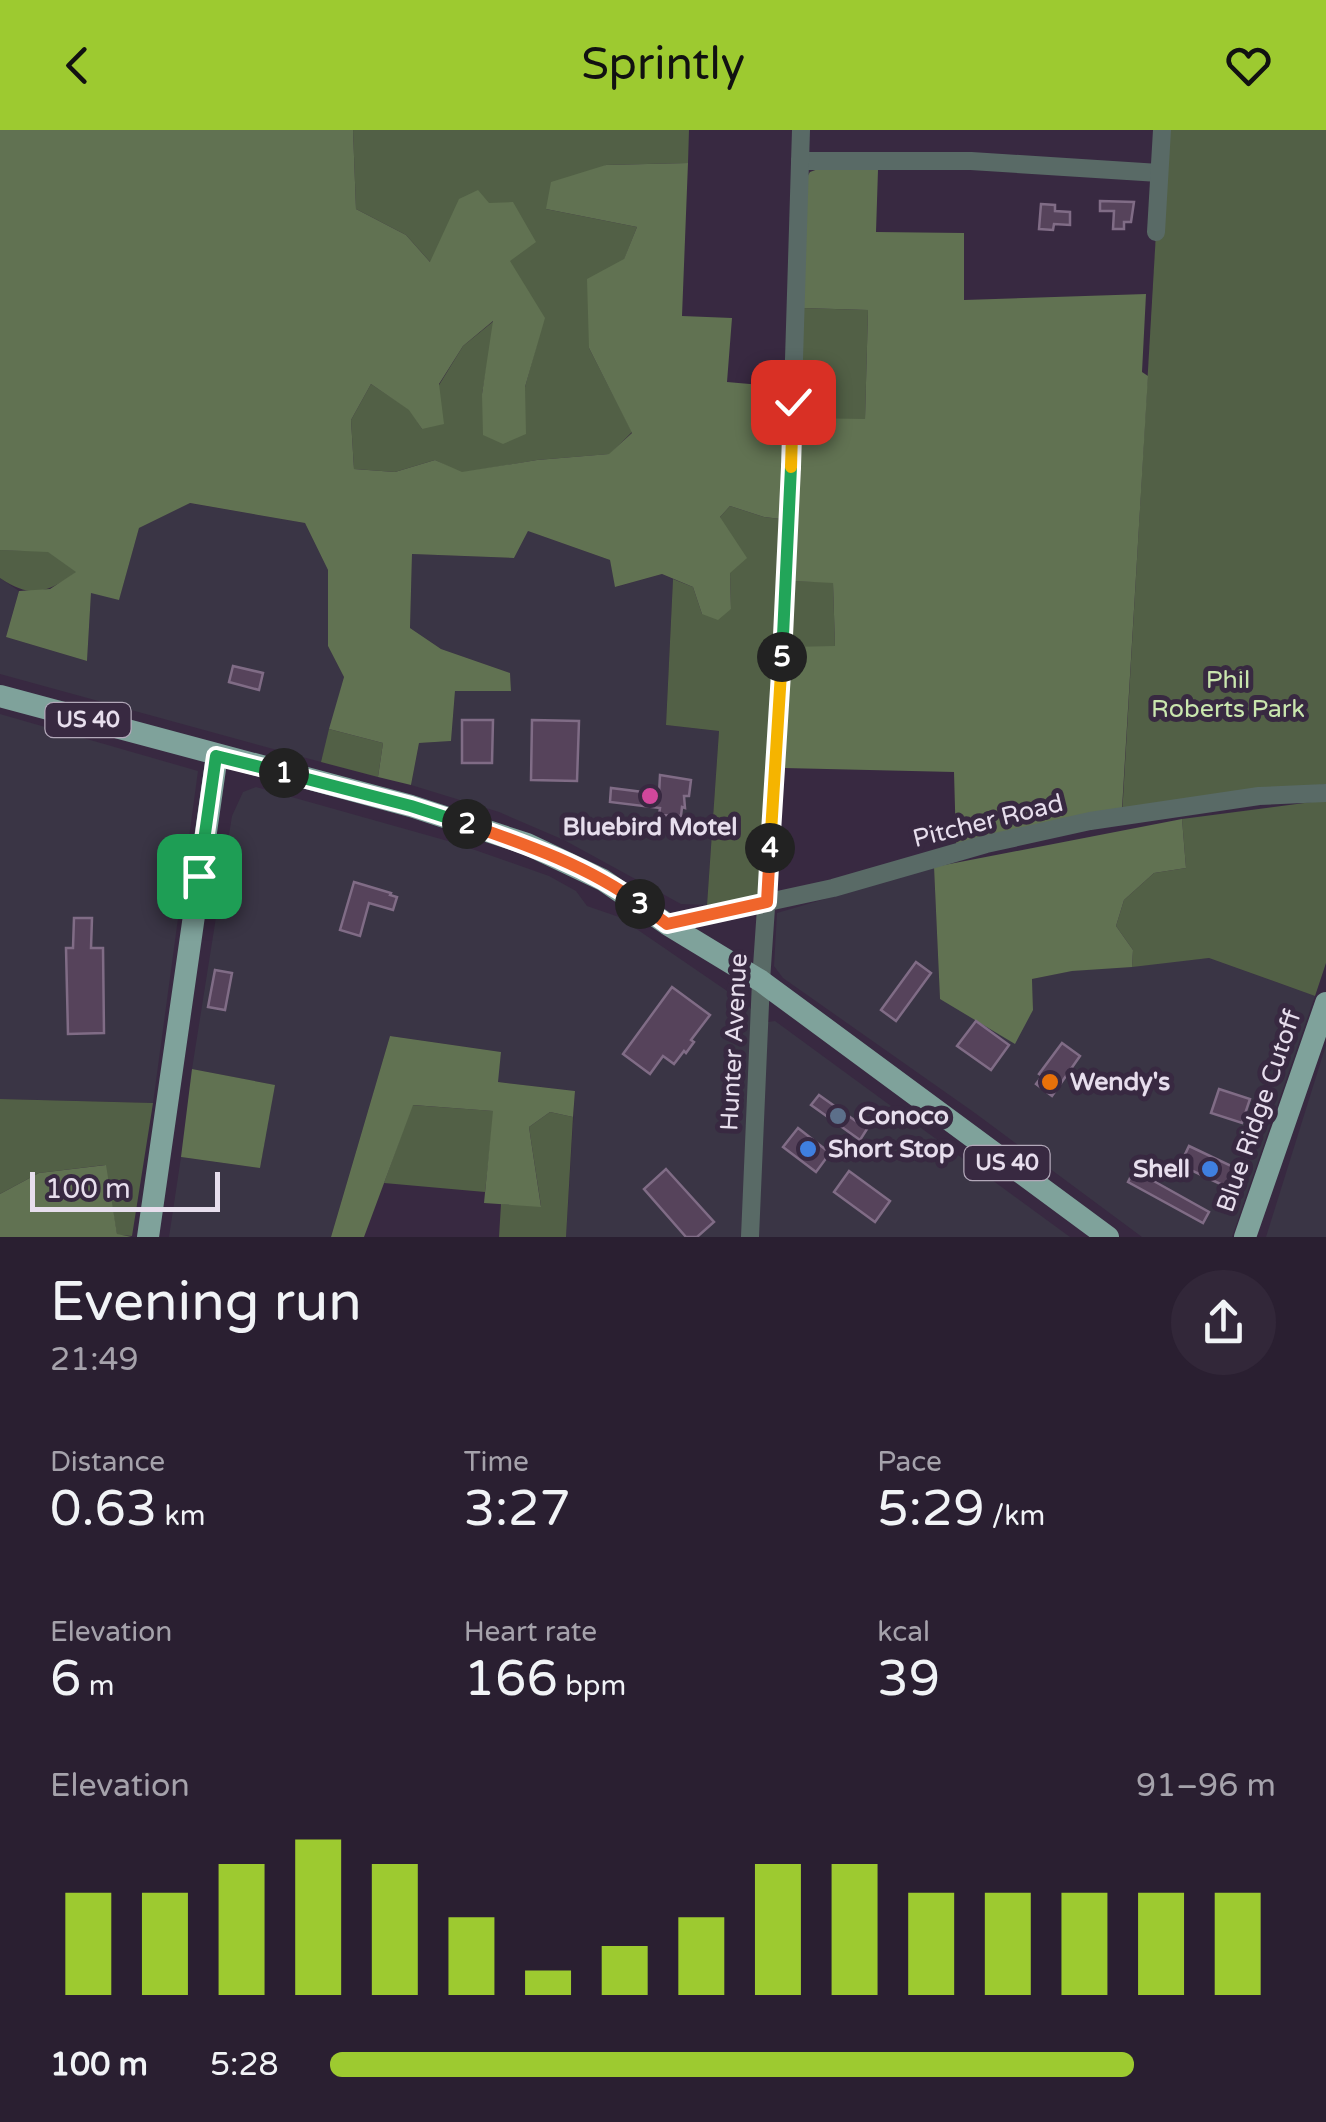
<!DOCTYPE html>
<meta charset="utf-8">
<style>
body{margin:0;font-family:"Varela Round",sans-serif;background:#322739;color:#f1f3f6;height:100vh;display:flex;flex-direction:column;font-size:38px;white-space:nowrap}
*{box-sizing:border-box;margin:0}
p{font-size:32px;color:#a5a2ab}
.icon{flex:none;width:55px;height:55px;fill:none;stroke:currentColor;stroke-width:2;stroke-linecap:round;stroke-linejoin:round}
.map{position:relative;height:1107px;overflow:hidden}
.drawer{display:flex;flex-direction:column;background:#2a1f31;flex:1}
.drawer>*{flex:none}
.scale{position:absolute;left:30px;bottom:25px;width:190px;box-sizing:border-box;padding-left:10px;border:5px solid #e7deed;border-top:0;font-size:28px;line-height:35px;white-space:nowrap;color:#e7deed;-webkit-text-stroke:8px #382941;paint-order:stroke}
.pin{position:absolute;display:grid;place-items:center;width:85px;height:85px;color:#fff;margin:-42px;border-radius:20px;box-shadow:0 5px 15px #0006}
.km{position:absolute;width:50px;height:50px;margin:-25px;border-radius:50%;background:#222;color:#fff;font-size:28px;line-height:50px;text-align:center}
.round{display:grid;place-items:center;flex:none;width:105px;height:105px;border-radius:52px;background:#322739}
.head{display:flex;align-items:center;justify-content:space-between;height:170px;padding:0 50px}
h1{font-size:55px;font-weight:600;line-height:75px}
.metrics{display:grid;grid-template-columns:repeat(3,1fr);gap:15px;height:170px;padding:10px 50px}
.metrics div{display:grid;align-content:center}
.metrics b{font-size:50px;font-weight:600}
.metrics small{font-size:28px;font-weight:400}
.metrics p{font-size:28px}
.chart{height:280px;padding:20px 50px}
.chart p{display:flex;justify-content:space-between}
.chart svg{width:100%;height:180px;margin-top:10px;stroke:#9dca30;stroke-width:6}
ul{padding:0 50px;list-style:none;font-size:32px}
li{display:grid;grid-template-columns:160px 120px 1fr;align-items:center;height:75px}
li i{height:25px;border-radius:12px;background:#9dca30}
header{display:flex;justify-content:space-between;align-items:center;height:130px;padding:0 50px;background:#9dca30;color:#111;font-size:45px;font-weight:600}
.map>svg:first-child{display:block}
.commercial{fill:#3a3545}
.green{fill:#526046}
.forest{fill:#617252}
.building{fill:#56435b;stroke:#806c86;stroke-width:2.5}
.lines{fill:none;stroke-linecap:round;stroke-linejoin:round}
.minor{stroke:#596a66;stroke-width:18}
.major{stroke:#7fa29b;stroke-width:22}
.split-1-casing{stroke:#fff;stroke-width:20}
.split-2-casing{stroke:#fff;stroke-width:20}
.split-3-casing{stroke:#fff;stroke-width:20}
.split-4-casing{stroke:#fff;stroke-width:20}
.split-5-casing{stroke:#fff;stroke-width:20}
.split-6-casing{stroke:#fff;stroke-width:20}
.split-7-casing{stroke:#fff;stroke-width:20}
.split-1{stroke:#22a559;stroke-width:12}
.split-2{stroke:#22a559;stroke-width:12}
.split-3{stroke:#f0652b;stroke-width:12}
.split-4{stroke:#f0652b;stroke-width:12}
.split-5{stroke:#f5b400;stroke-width:12}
.split-6{stroke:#22a559;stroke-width:12}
.split-7{stroke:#f5b400;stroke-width:12}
.hotel-dot{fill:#d1479c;stroke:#382941;stroke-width:4}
.food-dot{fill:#e8710a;stroke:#382941;stroke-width:4}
.service-dot{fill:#5c6f8a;stroke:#382941;stroke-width:4}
.shop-dot{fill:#3f7fe0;stroke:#382941;stroke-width:4}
.labels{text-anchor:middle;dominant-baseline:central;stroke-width:10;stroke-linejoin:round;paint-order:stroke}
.shield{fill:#382941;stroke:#b2a8b9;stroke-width:2.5}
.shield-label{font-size:22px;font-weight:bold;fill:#e7deed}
.park-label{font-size:25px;fill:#c9e6ae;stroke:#382941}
.street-label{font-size:25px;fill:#e7deed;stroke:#382941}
.poi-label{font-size:25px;font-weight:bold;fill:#e7deed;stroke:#382941;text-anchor:start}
</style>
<header><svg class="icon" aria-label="back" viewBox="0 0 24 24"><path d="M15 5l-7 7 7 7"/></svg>Sprintly<svg class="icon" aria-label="heart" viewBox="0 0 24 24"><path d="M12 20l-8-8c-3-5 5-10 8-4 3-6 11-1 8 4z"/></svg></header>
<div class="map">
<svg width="1326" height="1107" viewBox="0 0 1326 1107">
<rect width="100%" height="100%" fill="#382941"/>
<g class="commercial">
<polygon points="189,373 305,393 328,440 328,516 344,547 321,632 0,544 0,448 19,461 6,507 87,531 91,462 119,469 139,398"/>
<polygon points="528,401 610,430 616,457 662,444 673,449 666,595 719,601 707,775 681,774 564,710 499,682 411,655 419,613 451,611 455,561 511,560 510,543 441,519 410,498 412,424 514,428"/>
<polygon points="0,584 198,641 153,973 0,969"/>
<polygon points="256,657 455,713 549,746 576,761 587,776 619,787 749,876 754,885 745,1107 566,1107 575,961 497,952 501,922 390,906 331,1107 169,1107 181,1027 260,1038 274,955 192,939 232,686 243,662"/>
<polygon points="934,737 940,869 1033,880 1032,849 1071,841 1209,828 1315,866 1232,1107 1142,1107 975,983 783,848 774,836 777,783"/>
<polygon points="775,891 1070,1107 758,1107 767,904 768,892"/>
<polygon points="1326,915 1326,1107 1266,1107"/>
</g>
<g class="green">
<polygon points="353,0 689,0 688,33 606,35 546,79 637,97 589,218 632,302 610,324 537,330 461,343 435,330 395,342 354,339 351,290 371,254 410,280 422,299 439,255 463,216 495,190 482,264 525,257 544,188 431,133 406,105 356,79"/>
<polygon points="1162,0 1326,0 1326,654 1122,686"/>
<polygon points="802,178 868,180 865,290 800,288"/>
<polygon points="730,376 764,387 781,389 761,750 760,764 752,769 707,775 719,601 666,595 673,449 693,457 702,484 731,479 730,443 720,387"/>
<path d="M 0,420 L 48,421 L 77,442 C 47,462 33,470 0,448 Z"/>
<polygon points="794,451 833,452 835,517 791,517"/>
<polygon points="329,599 383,613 378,647 321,632"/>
<polygon points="1312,672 1326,672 1326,833 1315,866 1209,828 1132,837 1133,820 1116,796 1124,770 1154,743 1186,738 1182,689"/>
<polygon points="0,969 153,973 132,1106 117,1105 105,1035 39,1043 0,1064"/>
<polygon points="412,975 494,981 485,1062 384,1053"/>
<polygon points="550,982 573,987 566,1107 499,1107 501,1074 541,1076 529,997"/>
</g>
<g class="forest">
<polygon points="0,0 353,0 356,79 406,105 430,132 459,69 478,60 489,73 513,72 536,112 510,131 545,188 525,257 526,304 503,314 483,305 482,264 493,191 463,216 439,254 444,294 422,299 409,280 371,254 351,290 354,339 395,342 435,330 462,342 537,330 609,324 632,303 589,218 587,149 624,129 637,97 546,79 551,52 606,35 688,33 682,186 732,188 727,252 786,257 781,389 764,387 730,376 720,387 747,428 730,443 731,479 718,490 702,484 693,457 662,444 615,457 610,430 528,401 514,428 412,424 410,498 441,519 510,543 511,561 455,561 451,611 419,613 411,655 378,647 383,613 329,599 344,547 328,516 328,440 305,393 190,373 139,398 119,470 91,463 87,531 6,507 19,461 50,459 76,442 48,422 0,420"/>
<polygon points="818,39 878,40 876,102 964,103 964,170 1146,164 1142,242 1148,246 1122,679 956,714 954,642 784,638 791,517 835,516 833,453 794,451 800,288 865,289 868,180 802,178 806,49 810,42"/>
<polygon points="1182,689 1186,738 1154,743 1124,770 1116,796 1133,820 1132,837 1072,841 1032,849 1033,880 1015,914 940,869 934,737"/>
<polygon points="390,906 501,922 498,952 575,961 573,987 550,982 529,997 541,1077 484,1073 493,981 413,975 364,1107 331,1107"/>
<polygon points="192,939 275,955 260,1038 181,1027"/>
<polygon points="106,1035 117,1104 132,1107 0,1107 0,1064 39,1043"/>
</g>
<g class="building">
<polygon points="1100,71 1134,72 1131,92 1124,92 1124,99 1113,99 1114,81 1100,81"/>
<polygon points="1041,74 1055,75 1055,81 1070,82 1070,95 1054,94 1053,100 1039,99"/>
<polygon points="233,536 263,543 259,560 229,552"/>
<polygon points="462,590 493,590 492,633 462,633"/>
<polygon points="532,590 579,591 577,651 531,650"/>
<polygon points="660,645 691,650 689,666 684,666 685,678 682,677 681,686 659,685 660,678 610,672 611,658 659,664"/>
<polygon points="354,752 391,763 390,765 397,767 393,780 369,773 360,806 340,800"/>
<polygon points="74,788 92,788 91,818 103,818 104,903 68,904 66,818 73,818"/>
<polygon points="916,832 931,843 896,891 881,880"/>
<polygon points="215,840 232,843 225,880 208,877"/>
<polygon points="672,857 710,885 691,910 694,912 686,923 684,921 674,934 663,926 650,944 623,924"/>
<polygon points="976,891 1009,915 991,940 957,916"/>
<polygon points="1062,913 1080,926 1052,966 1036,954 1042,946 1039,944"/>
<polygon points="1219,959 1250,969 1242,993 1211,983"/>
<polygon points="819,965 867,999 860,1010 811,975"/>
<polygon points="798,998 830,1023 816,1042 783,1017"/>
<polygon points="1189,1016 1242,1041 1233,1060 1180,1035"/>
<polygon points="666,1039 714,1092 697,1107 686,1107 644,1059"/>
<polygon points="1134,1040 1209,1082 1203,1093 1128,1052"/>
<polygon points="849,1041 890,1071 875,1092 834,1062"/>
</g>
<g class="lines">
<g class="minor">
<polyline points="800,31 971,31 1159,43"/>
<polyline points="1156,102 1162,0"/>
<polyline points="667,794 833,758 986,714 1090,691 1259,666 1326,663"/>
<polyline points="750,1107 761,851 780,573 789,393 801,0"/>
</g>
<g class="major">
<polyline points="0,566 411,676 527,714 603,750 667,794 761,851 1108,1107"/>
<polyline points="148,1107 217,625"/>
<polyline points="1245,1107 1326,873"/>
</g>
</g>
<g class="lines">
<g class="split-1-casing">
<polyline id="split-1" points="199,746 216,626 284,643"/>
</g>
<g class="split-2-casing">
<polyline id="split-2" points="284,643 411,676 467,694"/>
</g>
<g class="split-3-casing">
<path id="split-3" d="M 467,694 C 527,715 588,736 640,774"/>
</g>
<g class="split-4-casing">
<polyline id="split-4" points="640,774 667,794 767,772 770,718"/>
</g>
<g class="split-5-casing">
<polyline id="split-5" points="770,718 782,527"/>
</g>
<g class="split-6-casing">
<polyline id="split-6" points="782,527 791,337"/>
</g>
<g class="split-7-casing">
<polyline id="split-7" points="791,337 793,272"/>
</g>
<use href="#split-1" class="split-1"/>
<use href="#split-2" class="split-2"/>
<use href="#split-3" class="split-3"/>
<use href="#split-4" class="split-4"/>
<use href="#split-5" class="split-5"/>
<use href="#split-6" class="split-6"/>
<use href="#split-7" class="split-7"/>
</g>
<circle class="hotel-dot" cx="650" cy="666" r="10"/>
<circle class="food-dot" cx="1050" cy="952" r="10"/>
<circle class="service-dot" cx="838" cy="986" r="10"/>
<g class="shop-dot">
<circle cx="808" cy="1019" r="10"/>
<circle cx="1210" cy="1039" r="10"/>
</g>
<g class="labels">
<g class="shield">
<rect x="45.5" y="573" width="85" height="34" rx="8"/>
<rect x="964.5" y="1016" width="85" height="34" rx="8"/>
</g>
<g class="shield-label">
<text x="88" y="590">US 40</text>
<text x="1007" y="1033">US 40</text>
</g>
<g class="park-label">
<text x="1228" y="550">Phil<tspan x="1228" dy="29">Roberts Park</tspan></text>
</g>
<g class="street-label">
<text transform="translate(988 691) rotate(-14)">Pitcher Road</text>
<text transform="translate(734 912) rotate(-87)">Hunter Avenue</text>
<text transform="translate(1259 981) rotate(-71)">Blue Ridge Cutoff</text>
</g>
<g class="poi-label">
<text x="650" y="697" text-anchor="middle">Bluebird Motel</text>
<text x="1070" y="952">Wendy's</text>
<text x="858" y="986">Conoco</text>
<text x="828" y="1019">Short Stop</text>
<text x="1190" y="1039" text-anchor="end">Shell</text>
</g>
</g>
</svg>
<div class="scale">100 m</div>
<div class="pin" style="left:199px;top:746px;background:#1e9e55"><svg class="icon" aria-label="arrive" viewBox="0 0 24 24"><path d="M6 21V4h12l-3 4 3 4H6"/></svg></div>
<div class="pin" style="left:793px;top:272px;background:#d93025"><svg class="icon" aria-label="check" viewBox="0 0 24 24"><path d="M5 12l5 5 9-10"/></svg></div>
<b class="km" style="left:284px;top:643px">1</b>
<b class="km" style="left:467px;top:694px">2</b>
<b class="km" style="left:640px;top:774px">3</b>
<b class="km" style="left:770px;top:718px">4</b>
<b class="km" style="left:782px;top:527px">5</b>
</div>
<section class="drawer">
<div class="head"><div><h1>Evening run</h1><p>21:49</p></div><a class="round"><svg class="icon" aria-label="share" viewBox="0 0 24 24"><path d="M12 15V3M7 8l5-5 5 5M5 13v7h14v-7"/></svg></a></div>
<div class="metrics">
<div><p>Distance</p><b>0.63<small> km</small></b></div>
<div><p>Time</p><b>3:27</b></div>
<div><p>Pace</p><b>5:29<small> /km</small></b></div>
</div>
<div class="metrics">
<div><p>Elevation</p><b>6<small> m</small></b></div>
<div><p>Heart rate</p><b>166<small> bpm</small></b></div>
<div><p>kcal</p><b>39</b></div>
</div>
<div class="chart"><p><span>Elevation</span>91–96 m</p>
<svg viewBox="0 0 160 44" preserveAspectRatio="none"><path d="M5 44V19M15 44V19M25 44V12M35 44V6M45 44V12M55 44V25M65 44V38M75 44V32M85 44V25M95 44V12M105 44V12M115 44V19M125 44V19M135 44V19M145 44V19M155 44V19"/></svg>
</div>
<ul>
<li><b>100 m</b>5:28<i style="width:85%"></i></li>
</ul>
</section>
